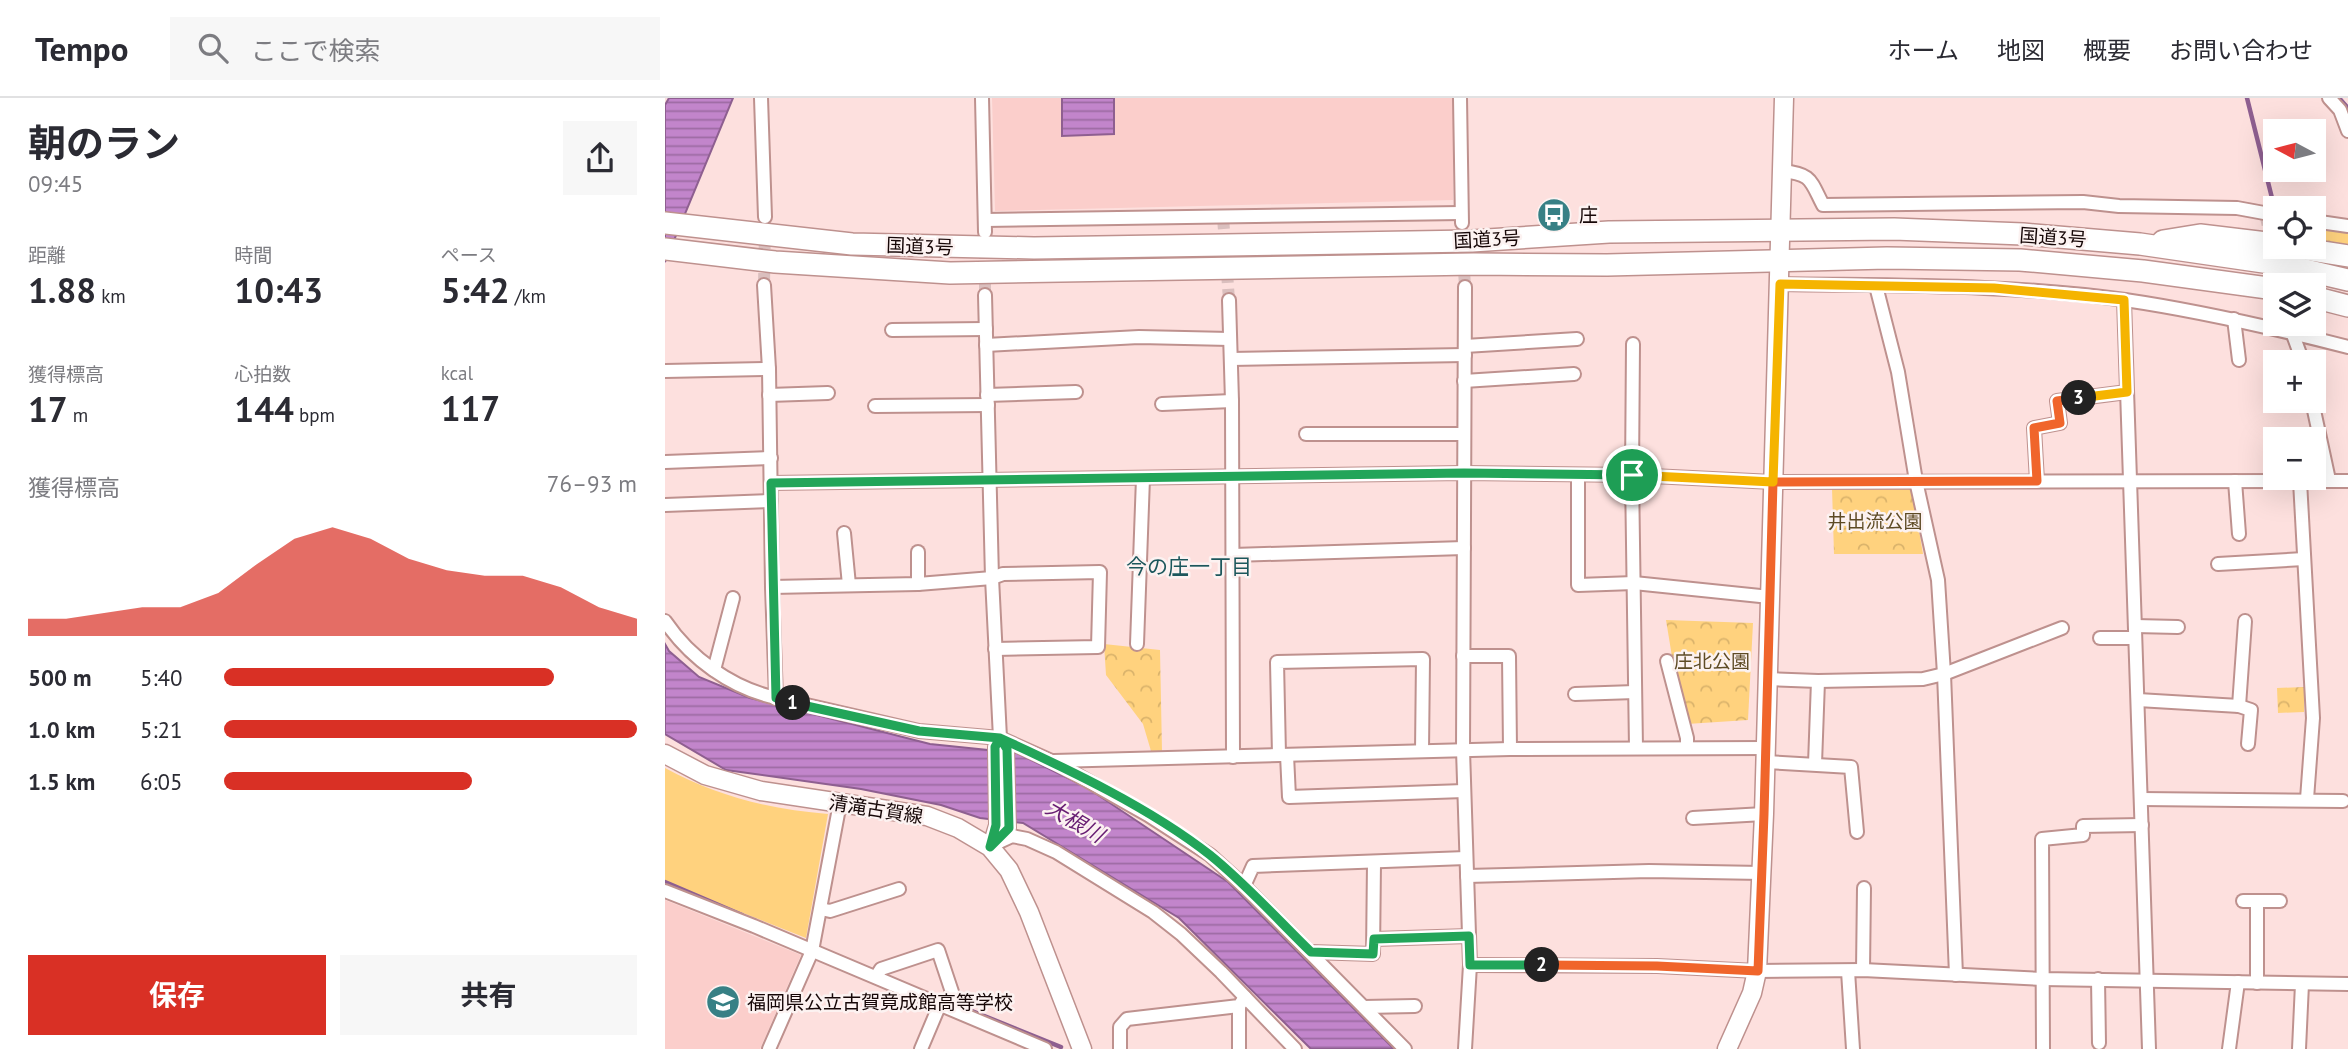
<!DOCTYPE html>
<html lang="ja">
<meta charset="utf-8">
<style>
body{margin:0;font-family:"PT Sans","Noto Sans JP",sans-serif;background:#f7f7f7;color:#2b2b33;height:100vh;display:flex;flex-direction:column;font-size:26px;white-space:nowrap}
*{box-sizing:border-box;margin:0}
p{font-size:23px;color:#7c7c81}
.icon{flex:none;width:38px;height:38px;fill:none;stroke:currentColor;stroke-width:2;stroke-linecap:round;stroke-linejoin:round}
.map{position:relative;flex:1;overflow:hidden}
.sheet{display:flex;flex-direction:column;background:#fff;width:665px}
.sheet>*{flex:none}
.needle{width:46px;rotate:277deg}
.controls{position:absolute;left:1598px;top:21px;display:grid;gap:14px}
.controls a{display:grid;place-items:center;width:63px;height:63px;border-radius:0px;background:#fff;box-shadow:0 7px 28px #0002;font-size:35px}
.pin{position:absolute;display:grid;place-items:center;width:60px;height:60px;color:#fff;margin:-30px;border:4px solid #fff;border-radius:50%;box-shadow:0 2px 7px #0007}
.km{position:absolute;width:35px;height:35px;margin:-18px;border-radius:50%;background:#222;color:#fff;font-size:19px;line-height:35px;text-align:center}
.round{display:grid;place-items:center;flex:none;width:74px;height:74px;border-radius:0px;background:#f7f7f7}
.headline{display:flex;align-items:center;justify-content:space-between;height:119px;padding:0 28px}
h1{font-size:38px;font-weight:700;line-height:52px}
.stats{display:grid;grid-template-columns:repeat(3,1fr);gap:10px;height:119px;padding:7px 28px}
.stats div{display:grid;align-content:center}
.stats b{font-size:35px;font-weight:700}
.stats small{font-size:19px;font-weight:400}
.stats p{font-size:19px}
.chart{height:196px;padding:14px 28px}
.chart p{display:flex;justify-content:space-between}
.chart svg{width:100%;height:126px;margin-top:7px;fill:#d93025;opacity:.7}
.button{display:flex;gap:14px;margin-top:auto;padding:14px 28px}
.button a{flex:1;height:80px;border-radius:0px;background:#d93025;color:#fff;font-size:28px;font-weight:700;line-height:80px;text-align:center}
.button a+a{background:#f7f7f7;color:#2b2b33}
ul{padding:0 28px;list-style:none;font-size:23px}
li{display:grid;grid-template-columns:112px 84px 1fr;align-items:center;height:52px}
li i{height:18px;border-radius:9px;background:#d93025}
header{display:flex;align-items:center;gap:42px;box-sizing:border-box;height:98px;padding:0 35px;background:#fff;border-bottom:2px solid #e1e1e2}
header strong{font-size:33px}
nav{display:flex;gap:38px;margin-inline-start:auto;font-size:24px}
.search{width:490px;height:63px;background:#f7f7f7;display:flex;align-items:center;gap:18px;box-sizing:border-box;padding:0 24px;border-radius:0px;color:#7c7c81;font-size:26px}
main{display:flex;flex:1;min-height:0}
.map>svg:first-child{display:block}
.built{fill:#fbcecb}
.grass{fill:#ffd27e}
.forest{fill:url(#forest-firs)}
.park{fill:url(#park-crowns)}
.water{fill:url(#water-rules);stroke:#8e5f90;stroke-width:2}
.lines{fill:none;stroke-linecap:round;stroke-linejoin:round}
.stream{stroke:#8e5f90;stroke-width:4.5}
.street-tunnel{stroke:#dabfbe;stroke-width:12;stroke-dasharray:12 6;stroke-linecap:butt}
.street-casing{stroke:#be918e;stroke-width:16}
.secondary-casing{stroke:#be918e;stroke-width:21}
.highway-casing{stroke:#be918e;stroke-width:24}
.street{stroke:#fff;stroke-width:12}
.secondary{stroke:#fff;stroke-width:18}
.highway{stroke:#fff;stroke-width:21}
.split-1-casing{stroke:#fff;stroke-width:14}
.split-2-casing{stroke:#fff;stroke-width:14}
.split-3-casing{stroke:#fff;stroke-width:14}
.split-4-casing{stroke:#fff;stroke-width:14}
.split-1{stroke:#22a559;stroke-width:9}
.split-2{stroke:#22a559;stroke-width:9}
.split-3{stroke:#f0652b;stroke-width:9}
.split-4{stroke:#f5b400;stroke-width:9}
.labels{text-anchor:middle;dominant-baseline:central;stroke-width:5;stroke-linejoin:round;paint-order:stroke}
.poi-label{font-size:19px;fill:#160707;stroke:#fcf2f1;text-anchor:start}
.street-label{font-size:19px;fill:#160707;stroke:#fcf2f1}
.park-label{font-size:19px;fill:#5e4b25;stroke:#fcf2f1}
.neighbourhood-label{font-size:21px;fill:#1c575c;stroke:#fcf2f1}
.water-label{font-size:21px;font-style:italic;fill:#671d72;stroke:#fcf2f1}
</style>
<header>
<strong>Tempo</strong>
<div class="search"><svg class="icon" aria-label="search" viewBox="0 0 24 24"><circle cx="10" cy="10" r="6"/><path d="M15 15l6 6"/></svg>ここで検索</div>
<nav><a>ホーム</a><a>地図</a><a>概要</a><a>お問い合わせ</a></nav>
</header>
<main>
<section class="sheet">
<div class="headline"><div><h1>朝のラン</h1><p>09:45</p></div><a class="round"><svg class="icon" aria-label="share" viewBox="0 0 24 24"><path d="M12 15V3M7 8l5-5 5 5M5 13v7h14v-7"/></svg></a></div>
<div class="stats">
<div><p>距離</p><b>1.88<small> km</small></b></div>
<div><p>時間</p><b>10:43</b></div>
<div><p>ペース</p><b>5:42<small> /km</small></b></div>
</div>
<div class="stats">
<div><p>獲得標高</p><b>17<small> m</small></b></div>
<div><p>心拍数</p><b>144<small> bpm</small></b></div>
<div><p>kcal</p><b>117</b></div>
</div>
<div class="chart"><p><span>獲得標高</span>76–93 m</p>
<svg viewBox="0 0 160 44" preserveAspectRatio="none"><path d="M0 44V38L10 38L20 36L30 34L40 34L50 29L60 19L70 10L80 6L90 10L100 17L110 21L120 23L130 23L140 27L150 34L160 38V44z"/></svg>
</div>
<ul>
<li><b>500 m</b>5:40<i style="width:80%"></i></li>
<li><b>1.0 km</b>5:21<i style="width:100%"></i></li>
<li><b>1.5 km</b>6:05<i style="width:60%"></i></li>
</ul>
<div class="button"><a>保存</a><a>共有</a></div>
</section>
<div class="map">
<svg width="1683" height="951" viewBox="0 0 1683 951">
<defs>
<pattern id="forest-firs" width="22" height="20" patternUnits="userSpaceOnUse" patternTransform="scale(1.75)"><rect width="22" height="20" fill="#ffd27e"/><path d="M5 1l3.5 6h-7zM16 11l3.5 6h-7z" fill="#dab36b"/></pattern>
<pattern id="park-crowns" width="20" height="18" patternUnits="userSpaceOnUse" patternTransform="scale(1.75)"><rect width="20" height="18" fill="#ffd27e"/><path d="M2 6a3 3 0 1 1 6 0M12 15a3 3 0 1 1 6 0" fill="none" stroke="#dab36b"/></pattern>
<pattern id="water-rules" width="6" height="5" patternUnits="userSpaceOnUse" patternTransform="scale(1.75)"><rect width="6" height="5" fill="#c285cb"/><path d="M0 2.5h6" fill="none" stroke="#9d6ba3"/></pattern>
</defs>
<rect width="100%" height="100%" fill="#fde0de"/>
<g class="built">
<polygon points="327,0 788,0 788,102 330,113"/>
<polygon points="0,802 136,857 95,951 0,951"/>
</g>
<path class="grass" d="M 0,670 C 51,698 104,711 163,716 L 141,840 L 0,784 Z"/>
<polygon class="forest" points="1648,127 1683,134 1683,150 1649,143"/>
<g class="park">
<polygon points="1167,390 1247,391 1258,456 1169,456"/>
<polygon points="1001,522 1088,525 1083,622 1022,626 1010,577"/>
<polygon points="439,546 495,552 497,653 486,653 478,626 441,577"/>
<polygon points="1639,589 1639,614 1613,615 1612,590"/>
</g>
<g class="water">
<polygon points="4,0 68,0 0,164 0,7"/>
<polygon points="397,0 449,0 449,36 397,38"/>
<polygon points="0,546 4,553 34,579 85,600 265,646 352,655 421,689 563,784 729,951 646,951 514,820 358,725 315,720 276,707 196,691 61,672 0,636"/>
</g>
<g class="lines">
<g class="stream">
<polyline points="1582,0 1608,104"/>
<polyline points="1674,0 1683,10"/>
<polyline points="0,784 77,817"/>
<polyline points="297,909 396,949"/>
</g>
<g class="street-tunnel">
<polyline points="1600,115 1616,187"/>
<polyline points="558,119 564,202"/>
<polyline points="797,137 800,189"/>
<polyline points="99,187 100,131"/>
<polyline points="320,197 320,145"/>
</g>
<g class="street-casing">
<g id="street">
<polyline points="96,0 100,119"/>
<polyline points="317,0 320,134"/>
<polyline points="795,0 797,125"/>
<polyline points="1664,0 1675,12 1683,33"/>
<path d="M 1117,73 C 1147,76 1145,82 1158,107 L 1418,104 L 1454,108 L 1572,110 L 1610,117"/>
<polyline points="320,122 796,115"/>
<polyline points="1648,123 1683,128"/>
<path d="M 1115,186 C 1230,188 1346,186 1460,202 C 1535,213 1609,230 1683,249"/>
<polyline points="99,187 104,271 107,489 253,486 327,480 338,476 435,474 433,549 330,551"/>
<polyline points="1211,188 1233,274 1251,383 1273,482 1279,576 1291,877"/>
<polyline points="320,197 327,480 335,640 342,651 344,730 325,749"/>
<polyline points="564,202 567,303 568,659"/>
<polyline points="1459,202 1484,951"/>
<polyline points="1569,221 1574,262"/>
<polyline points="227,232 321,231"/>
<polyline points="1627,234 1638,264"/>
<polyline points="968,246 967,377 971,650"/>
<polyline points="321,247 474,239 565,241"/>
<polyline points="800,248 912,241"/>
<polyline points="566,261 800,257"/>
<polyline points="0,273 104,271"/>
<polyline points="799,283 909,276"/>
<polyline points="104,297 163,295"/>
<polyline points="322,297 411,294"/>
<polyline points="1647,303 1664,382"/>
<polyline points="497,306 567,303"/>
<polyline points="210,308 323,307"/>
<polyline points="641,336 799,336"/>
<polyline points="0,364 106,360"/>
<polyline points="913,377 913,487 969,485 1105,499"/>
<polyline points="1372,383 1369,330 1395,325 1392,303 1462,294"/>
<polyline points="1570,383 1574,436"/>
<polyline points="1635,383 1648,620 1642,701"/>
<polyline points="106,385 799,375 967,377 1108,384 1683,383"/>
<polyline points="0,407 106,403"/>
<polyline points="179,435 184,487"/>
<polyline points="253,454 253,486"/>
<polyline points="568,457 799,450"/>
<polyline points="1553,466 1639,461"/>
<path d="M 0,523 C 25,560 66,590 111,600 L 107,489"/>
<polyline points="1470,528 1513,529"/>
<polyline points="1435,540 1470,540"/>
<polyline points="472,546 478,380"/>
<polyline points="798,558 844,558 845,651"/>
<polyline points="1002,563 1022,640 1022,649"/>
<polyline points="49,572 68,500"/>
<polyline points="1103,581 1153,583 1258,581 1279,576 1397,530"/>
<polyline points="910,596 970,594"/>
<polyline points="111,600 254,633 335,640 391,665 483,717 545,757 579,788 740,951"/>
<polyline points="1473,602 1574,608 1586,612 1583,646"/>
<polyline points="1574,608 1580,523"/>
<polyline points="614,657 612,564 758,561 757,653"/>
<polyline points="622,657 624,699 799,693"/>
<polyline points="389,663 845,651 1101,650"/>
<polyline points="1101,664 1186,669 1192,734"/>
<polyline points="1150,666 1153,583"/>
<polyline points="1476,701 1678,703"/>
<polyline points="1028,720 1099,716"/>
<polyline points="334,744 347,738 362,741 391,754 488,814 516,836 556,874 630,951"/>
<polyline points="325,746 331,727 330,649 335,640"/>
<polyline points="802,778 984,773 1097,775"/>
<polyline points="579,788 588,768 801,760"/>
<polyline points="0,793 89,828 380,951"/>
<polyline points="1578,803 1615,803"/>
<polyline points="156,811 165,813 234,791"/>
<polyline points="709,841 804,838"/>
<polyline points="646,854 708,856 709,765"/>
<polyline points="805,867 992,868 1092,873 1198,872 1377,881 1683,886"/>
<polyline points="1198,872 1199,790"/>
<polyline points="1183,873 1188,951"/>
<polyline points="211,879 216,871 273,852 290,903 288,911"/>
<polyline points="1433,881 1434,945"/>
<polyline points="1592,885 1592,803"/>
<polyline points="574,908 574,951"/>
<polyline points="699,909 750,908"/>
<polyline points="104,951 147,853 175,705"/>
<polyline points="256,951 275,906"/>
<polyline points="455,951 455,929 462,921 574,908 580,899"/>
<polyline points="800,951 805,867 798,652 800,189"/>
<polyline points="1378,951 1377,741 1418,737 1418,728 1477,727"/>
<polyline points="1564,951 1573,884"/>
<polyline points="1634,951 1637,886"/>
</g>
</g>
<g class="secondary-casing">
<g id="secondary">
<polyline points="0,656 40,677 96,693 262,718 293,730 325,749 344,772 364,814 417,951"/>
<polyline points="1062,951 1087,895 1092,873 1099,716 1119,0"/>
</g>
</g>
<g class="highway-casing">
<g id="highway">
<polyline points="0,125 187,146 369,150 807,143 944,134 1229,131 1358,136 1475,146 1619,167 1683,182"/>
<polyline points="1498,143 1535,137 1610,146"/>
<polyline points="1626,149 1683,158"/>
<polyline points="0,151 110,164 285,175 809,166 942,167 1222,160 1355,162 1478,173 1610,191"/>
<polyline points="1648,199 1683,208"/>
</g>
</g>
<use href="#street" class="street"/>
<use href="#secondary" class="secondary"/>
<use href="#highway" class="highway"/>
</g>
<g class="lines">
<g class="split-1-casing">
<polyline id="split-1" points="128,605 111,600 106,385 799,375 967,377"/>
</g>
<g class="split-2-casing">
<path id="split-2" d="M 128,605 L 254,633 L 335,640 L 330,649 L 331,727 L 325,749 L 344,730 L 342,651 L 335,640 C 405,672 485,710 545,757 C 581,786 613,822 646,854 L 708,856 L 709,841 L 804,838 L 805,867 L 877,867"/>
</g>
<g class="split-3-casing">
<polyline id="split-3" points="877,867 992,868 1093,873 1099,716 1108,384 1372,383 1369,330 1395,325 1392,303 1414,300"/>
</g>
<g class="split-4-casing">
<polyline id="split-4" points="967,377 1108,384 1115,186 1329,190 1459,202 1462,294 1414,300"/>
</g>
<use href="#split-1" class="split-1"/>
<use href="#split-2" class="split-2"/>
<use href="#split-3" class="split-3"/>
<use href="#split-4" class="split-4"/>
</g>
<defs>
<g id="bus-disc" transform="scale(1.75)"><circle r="9.5" fill="#378085" stroke="#fcf2f1"/><path d="M-5-6H5V4H4V6H2V4H-2V6H-4V4H-5ZM-3.5-4V0h7V-4ZM-3.5 1.2v1.5H-2V1.2ZM2 1.2v1.5H3.5V1.2Z" fill="#fff"/></g>
<g id="school-disc" transform="scale(1.75)"><circle r="9.5" fill="#378085" stroke="#fcf2f1"/><path d="M0-5L7-2L0 1L-7-2ZM-4 1L0 2.5L4 1V4Q0 6-4 4Z" fill="#fff"/></g>
</defs>
<g fill-rule="evenodd">
<use href="#bus-disc" x="889" y="117"/>
<use href="#school-disc" x="58" y="904"/>
</g>
<g class="labels">
<g class="poi-label">
<text x="914" y="117">庄</text>
<text x="82" y="904">福岡県公立古賀竟成館高等学校</text>
</g>
<g class="street-label">
<text transform="translate(1388 139) rotate(4)">国道3号</text>
<text transform="translate(822 141) rotate(-3)">国道3号</text>
<text transform="translate(255 148) rotate(2)">国道3号</text>
<text transform="translate(211 711) rotate(9)">清滝古賀線</text>
</g>
<g class="park-label">
<text x="1210" y="423">井出流公園</text>
<text x="1047" y="563">庄北公園</text>
</g>
<g class="neighbourhood-label">
<text x="524" y="468">今の庄一丁目</text>
</g>
<g class="water-label">
<text transform="translate(410 723) rotate(30)">大根川</text>
</g>
</g>
</svg>
<div class="controls">
<a><svg class="needle" viewBox="-14 -14 28 28"><path d="M0-13l5 13h-10z" fill="#e53935"/><path d="M0 13l5-13h-10z" fill="#7c7c81"/></svg></a>
<a><svg class="icon" aria-label="locate" viewBox="0 0 24 24"><circle cx="12" cy="12" r="6"/><path d="M12 2v4M12 18v4M2 12h4M18 12h4"/></svg></a>
<a><svg class="icon" aria-label="layers" viewBox="0 0 24 24"><path d="M12 4l9 5-9 5-9-5zM3 14l9 5 9-5"/></svg></a>
<a>+</a>
<a>−</a>
</div>
<div class="pin" style="left:967px;top:377px;background:#1e9e55"><svg class="icon" aria-label="arrive" viewBox="0 0 24 24"><path d="M6 21V4h12l-3 4 3 4H6"/></svg></div>
<b class="km" style="left:128px;top:605px">1</b>
<b class="km" style="left:877px;top:867px">2</b>
<b class="km" style="left:1414px;top:300px">3</b>
</div>
</main>
